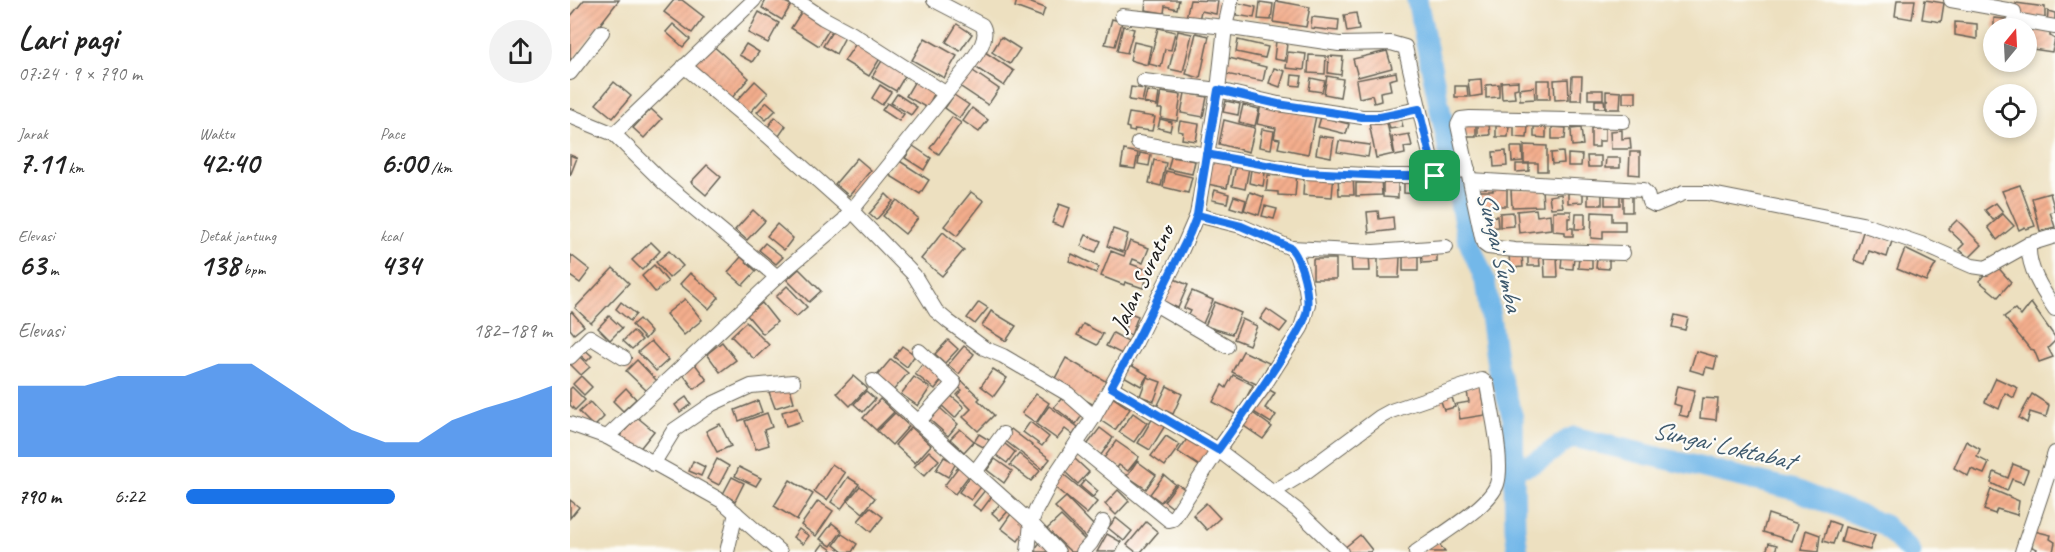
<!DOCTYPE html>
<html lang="id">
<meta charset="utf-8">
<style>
body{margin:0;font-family:Caveat,sans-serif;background:#f2f2f2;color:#222;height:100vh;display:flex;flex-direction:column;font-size:22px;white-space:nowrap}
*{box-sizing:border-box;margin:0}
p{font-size:20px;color:#767676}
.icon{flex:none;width:33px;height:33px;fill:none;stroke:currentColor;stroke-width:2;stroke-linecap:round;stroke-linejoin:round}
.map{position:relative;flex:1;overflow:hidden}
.panel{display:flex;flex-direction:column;background:#fff;width:570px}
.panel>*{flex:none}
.needle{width:39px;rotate:18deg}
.buttons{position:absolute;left:1413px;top:18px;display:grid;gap:12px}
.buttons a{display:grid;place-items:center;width:54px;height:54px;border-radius:50%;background:#fff;box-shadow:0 3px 9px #0003;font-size:30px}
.pin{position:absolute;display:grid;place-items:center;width:51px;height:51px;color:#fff;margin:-26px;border-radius:12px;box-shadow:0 3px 9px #0006}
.round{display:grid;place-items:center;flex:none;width:63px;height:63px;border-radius:32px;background:#f2f2f2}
.head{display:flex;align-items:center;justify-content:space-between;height:102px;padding:0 18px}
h1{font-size:33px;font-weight:800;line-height:45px}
.metrics{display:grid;grid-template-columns:repeat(3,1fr);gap:9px;height:102px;padding:6px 18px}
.metrics div{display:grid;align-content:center}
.metrics b{font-size:30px;font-weight:800}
.metrics small{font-size:16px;font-weight:400}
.metrics p{font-size:16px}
.chart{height:168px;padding:12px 18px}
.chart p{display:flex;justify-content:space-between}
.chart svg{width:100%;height:108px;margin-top:6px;fill:#1a73e8;opacity:.7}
ul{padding:0 18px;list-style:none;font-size:20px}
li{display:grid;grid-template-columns:96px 72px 1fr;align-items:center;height:45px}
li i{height:15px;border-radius:8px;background:#1a73e8}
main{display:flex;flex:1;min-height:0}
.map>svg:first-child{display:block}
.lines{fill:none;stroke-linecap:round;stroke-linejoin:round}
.river{stroke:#73b8e9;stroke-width:21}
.building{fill:url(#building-hatch)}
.street-casing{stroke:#656155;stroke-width:16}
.street{stroke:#fff;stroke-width:14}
.route-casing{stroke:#fff;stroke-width:12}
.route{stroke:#1a73e8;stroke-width:8}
.labels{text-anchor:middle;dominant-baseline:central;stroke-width:4.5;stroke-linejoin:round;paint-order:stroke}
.street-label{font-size:24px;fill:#1c1c1c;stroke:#fdfcf7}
.water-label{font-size:26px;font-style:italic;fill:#3f5a6e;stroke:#fdfcf7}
</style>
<main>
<section class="panel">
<div class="head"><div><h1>Lari pagi</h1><p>07:24 · 9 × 790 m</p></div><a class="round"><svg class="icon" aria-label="share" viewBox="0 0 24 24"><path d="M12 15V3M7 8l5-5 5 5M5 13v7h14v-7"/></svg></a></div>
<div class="metrics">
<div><p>Jarak</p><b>7.11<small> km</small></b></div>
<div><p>Waktu</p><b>42:40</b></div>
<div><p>Pace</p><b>6:00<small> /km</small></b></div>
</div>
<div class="metrics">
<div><p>Elevasi</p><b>63<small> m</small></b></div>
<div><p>Detak jantung</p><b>138<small> bpm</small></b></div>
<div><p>kcal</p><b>434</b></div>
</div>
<div class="chart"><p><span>Elevasi</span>182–189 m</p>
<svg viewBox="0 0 160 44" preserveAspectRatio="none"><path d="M0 44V15L10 15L20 15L30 11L40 11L50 11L60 6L70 6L80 15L90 24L100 33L110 38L120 38L130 29L140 24L150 20L160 15V44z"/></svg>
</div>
<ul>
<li><b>790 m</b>6:22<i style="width:57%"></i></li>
</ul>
</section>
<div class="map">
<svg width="1485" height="552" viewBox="0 0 1485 552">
<defs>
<pattern id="building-hatch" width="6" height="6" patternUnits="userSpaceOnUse" patternTransform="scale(1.5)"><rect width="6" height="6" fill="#f4ae8d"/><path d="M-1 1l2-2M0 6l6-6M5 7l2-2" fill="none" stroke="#d19579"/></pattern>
</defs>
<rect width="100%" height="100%" fill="#fdfcf7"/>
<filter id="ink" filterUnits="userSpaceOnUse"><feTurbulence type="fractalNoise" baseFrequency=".0167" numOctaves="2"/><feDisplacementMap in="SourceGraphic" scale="12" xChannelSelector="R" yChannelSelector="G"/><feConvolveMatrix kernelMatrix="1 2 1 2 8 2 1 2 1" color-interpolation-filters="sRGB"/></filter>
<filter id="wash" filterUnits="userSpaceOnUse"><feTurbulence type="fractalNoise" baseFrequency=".008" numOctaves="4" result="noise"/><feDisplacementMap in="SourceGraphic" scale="24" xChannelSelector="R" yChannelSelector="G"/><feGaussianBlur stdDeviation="1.35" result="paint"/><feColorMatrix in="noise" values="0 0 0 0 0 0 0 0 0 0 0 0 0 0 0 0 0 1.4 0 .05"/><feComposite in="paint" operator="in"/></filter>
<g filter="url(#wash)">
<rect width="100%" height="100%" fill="#ede0c0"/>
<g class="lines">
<g class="river">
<polyline points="847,0 897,237 915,281 927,365 943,418 945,528 948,552"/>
<path d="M 944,466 C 969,469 983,445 1004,437 L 1226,490 L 1314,525 L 1341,552"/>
</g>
</g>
<g id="blocks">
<g class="building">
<polygon points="14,0 49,0 0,63 0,17"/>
<polygon points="104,0 112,0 134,17 122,33 94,12"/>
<polygon points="196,0 211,0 221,5 212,20 192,8"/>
<polygon points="447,0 453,0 475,8 472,17 445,7"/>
<polygon points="576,0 609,0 607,9 595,6 594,13 575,10"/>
<polygon points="620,0 648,1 646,14 631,11 629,20 616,18"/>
<polygon points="1327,0 1345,0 1342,19 1325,16"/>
<polygon points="1355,0 1374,3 1371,22 1352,19"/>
<polygon points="706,1 740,7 736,27 703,22"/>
<polygon points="690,2 703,4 701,20 688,19"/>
<polygon points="668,3 686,7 684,18 666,15"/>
<polygon points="1446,3 1475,7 1475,23 1446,17"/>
<polygon points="232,11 260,28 249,46 221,28"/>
<polygon points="1478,11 1485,13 1485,24 1477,23"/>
<polygon points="189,12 209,23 198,43 178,33"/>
<polygon points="786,13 789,30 777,32 774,15"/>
<polygon points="742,17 769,20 768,31 741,28"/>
<polygon points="1424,18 1444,20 1442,28 1424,28"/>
<polygon points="542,19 552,22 545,46 535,44"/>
<polygon points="1385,22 1407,24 1407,39 1385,35"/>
<polygon points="103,24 120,39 113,47 96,32"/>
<polygon points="387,24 402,34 390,51 376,42"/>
<polygon points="553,26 564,29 557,53 547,51"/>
<polygon points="588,28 605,32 601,50 595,49 591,67 579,64"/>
<polygon points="1461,28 1480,32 1480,36 1485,39 1482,52 1456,48 1457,34 1460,33"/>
<polygon points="263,30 275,37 266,54 253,46"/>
<polygon points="608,31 622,34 613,72 599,69"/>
<polygon points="626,33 639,36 630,78 616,74"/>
<polygon points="431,37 450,49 440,64 422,52"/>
<polygon points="355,38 387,56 374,78 342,60"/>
<polygon points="668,40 698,47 695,58 666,52"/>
<polygon points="706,41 717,43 715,61 704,59"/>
<polygon points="287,42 311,57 299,76 274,61"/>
<polygon points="564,42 581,46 577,65 560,60"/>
<polygon points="140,43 179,78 161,99 122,64"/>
<polygon points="176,44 189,52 182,62 169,55"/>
<polygon points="817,51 822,68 788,77 783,59"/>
<polygon points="415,52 444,71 434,86 405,67"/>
<polygon points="718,52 736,54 734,70 716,68"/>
<polygon points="739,55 756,56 755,74 738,73"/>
<polygon points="759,56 773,57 771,75 758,73"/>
<polygon points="659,58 696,67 693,81 655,74"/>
<polygon points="313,59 336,74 326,91 302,77"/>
<polygon points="704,68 715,71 710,87 699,83"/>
<polygon points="400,69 429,89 418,105 388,85"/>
<polygon points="826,72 827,78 819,80 821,90 810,92 811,101 804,103 802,95 789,98 786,80"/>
<polygon points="722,75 732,76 730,86 721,85"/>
<polygon points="757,76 773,79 770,97 754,94"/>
<polygon points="1002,76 1012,76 1011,100 1001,100"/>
<polygon points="741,78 755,81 752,92 739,90"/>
<polygon points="346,79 366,90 357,108 336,96"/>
<polygon points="911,79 912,95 900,97 898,80"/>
<polygon points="998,79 999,99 985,100 984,80"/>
<rect x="967" y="80" width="13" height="19"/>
<polygon points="185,81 198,93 177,116 164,104"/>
<polygon points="948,81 948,88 944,89 945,98 932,99 931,82"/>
<polygon points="44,82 61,96 43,118 26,104"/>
<polygon points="929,84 929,97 916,98 916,85"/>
<polygon points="310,85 321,92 312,105 302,98"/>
<polygon points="885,86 897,86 898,97 885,97"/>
<polygon points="561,87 575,89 572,102 559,100"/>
<polygon points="964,87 965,99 950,100 949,89"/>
<rect x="1018" y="90" width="15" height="9"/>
<polygon points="577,91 589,93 587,106 574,103"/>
<polygon points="1036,91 1051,92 1050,109 1036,109 1036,100 1038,100 1036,99"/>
<rect x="1053" y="91" width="13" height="12"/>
<polygon points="591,92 611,95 607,121 591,118 592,109 588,109"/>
<polygon points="615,93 637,97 633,117 611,113"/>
<polygon points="327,94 347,107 341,115 321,103"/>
<polygon points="384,95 399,105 389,118 375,108"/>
<polygon points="1025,100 1034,100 1035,108 1025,108"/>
<polygon points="656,101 670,104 668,115 653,112"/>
<polygon points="197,102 206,110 196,120 187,112"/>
<polygon points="317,103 334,114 329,121 312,110"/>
<polygon points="691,104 746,116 738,154 708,148 710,139 704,138 706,128 687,124"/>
<polygon points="673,105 689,109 685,126 669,122"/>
<polygon points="402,108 418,120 409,132 393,121"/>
<polygon points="81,109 92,119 74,138 63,128"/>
<polygon points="559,113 585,117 582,131 565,129 564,132 559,131 559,128 556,127"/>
<polygon points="830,115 833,127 820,129 817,118"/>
<polygon points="205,117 216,126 209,136 198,127"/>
<polygon points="382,117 391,123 369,154 360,148"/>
<polygon points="751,117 779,124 776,134 748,127"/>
<polygon points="590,119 602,122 600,131 588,128"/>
<polygon points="816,119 824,154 806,158 799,123"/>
<polygon points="654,120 685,128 679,152 649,144"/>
<polygon points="610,121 629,124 626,141 612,139 613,132 608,131"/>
<polygon points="908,124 919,124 920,135 908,136"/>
<rect x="894" y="125" width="12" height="11"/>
<polygon points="944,125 958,126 957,138 944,137"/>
<polygon points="926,126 939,126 938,137 926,137"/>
<polygon points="964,127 976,127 976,138 964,137"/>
<polygon points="982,127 996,128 995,139 982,139"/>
<polygon points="1011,128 1013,145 1002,146 1001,129"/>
<polygon points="1021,128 1035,128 1035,141 1029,141 1029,147 1021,147"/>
<polygon points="692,129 704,131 701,149 689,147"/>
<polygon points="1052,130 1052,139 1060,138 1061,149 1041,149 1040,131"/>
<polygon points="839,134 842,146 834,147 835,154 825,156 822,137"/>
<polygon points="749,136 764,138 761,157 746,154"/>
<polygon points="769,141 800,145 798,157 767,152"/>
<polygon points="954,145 977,146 977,171 968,171 968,163 954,163"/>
<polygon points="343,146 361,158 354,170 335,158"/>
<polygon points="941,147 952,147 953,161 942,162"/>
<polygon points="554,150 568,153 565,169 551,167"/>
<polygon points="936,151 937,166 924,167 923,152"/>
<polygon points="993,152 994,163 982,164 981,153"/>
<polygon points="1060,152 1070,152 1070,175 1059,174"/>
<polygon points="570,153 581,155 579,166 568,164"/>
<polygon points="998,154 1012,155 1011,166 998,166"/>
<polygon points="0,155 7,158 0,176"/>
<polygon points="1017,156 1031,156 1031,167 1018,167"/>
<polygon points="601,157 625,161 622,174 598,169"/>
<polygon points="287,158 301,170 279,196 265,184"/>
<polygon points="642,158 662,162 657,188 637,184"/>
<polygon points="1036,158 1050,158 1050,168 1035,168"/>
<polygon points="328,160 359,180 350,194 319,175"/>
<polygon points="584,160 596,163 591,186 579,183"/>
<polygon points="946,164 959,164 959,171 946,172"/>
<polygon points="137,165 151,177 136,195 121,182"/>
<polygon points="666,165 679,168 675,189 662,186"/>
<polygon points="681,170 695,173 693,186 679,183"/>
<polygon points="596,171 622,177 618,193 593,187"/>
<polygon points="710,171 727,173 725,196 708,195 708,192 696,191 698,175 710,176"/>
<polygon points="764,174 762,197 733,195 734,178"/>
<polygon points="783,175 784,195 769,195 768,176"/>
<polygon points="800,178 811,178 812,195 786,196 786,183 800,183"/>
<polygon points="834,181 848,182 848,194 834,193"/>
<polygon points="813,182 828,183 828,198 813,197"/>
<polygon points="1450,185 1465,226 1456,229 1455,227 1449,230 1432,191"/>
<polygon points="923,188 937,188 937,206 909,206 909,191 923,191"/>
<polygon points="972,189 973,206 942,207 941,190"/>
<polygon points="645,190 659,194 657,203 642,200"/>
<rect x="1053" y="191" width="9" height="21"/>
<polygon points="401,192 414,201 387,236 374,226"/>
<polygon points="680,192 694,197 689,215 674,210"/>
<polygon points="1018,192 1032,193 1032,205 1018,205"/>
<polygon points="998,193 1013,193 1013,202 998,203"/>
<rect x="1035" y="193" width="15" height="12"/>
<polygon points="1480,193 1485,211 1480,212 1485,227 1470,231 1462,198"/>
<polygon points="316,194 323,201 306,220 299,214"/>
<polygon points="991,194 993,207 981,208 979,196"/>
<polygon points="664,196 676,200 673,211 660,207"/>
<polygon points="327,200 348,218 335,234 313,216"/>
<polygon points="1426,203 1433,212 1423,220 1415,210"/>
<polygon points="489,204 500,208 493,227 482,223"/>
<polygon points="695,206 707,209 704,219 692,216"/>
<polygon points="966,209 967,216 980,214 981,229 949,233 947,211"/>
<polygon points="183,210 195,221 177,240 165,230"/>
<polygon points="808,211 809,219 823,217 824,230 799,233 797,212"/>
<polygon points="983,211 1001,211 1001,218 998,218 998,228 1003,228 1003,236 995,236 995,232 983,231"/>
<polygon points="943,212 944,226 930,227 930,213"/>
<polygon points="1022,212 1042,213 1042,221 1055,221 1055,231 1033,231 1033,239 1021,238"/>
<polygon points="1006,213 1015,213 1015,229 1005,229"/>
<polygon points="1433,214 1444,226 1427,240 1418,227"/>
<polygon points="927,216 928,227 916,228 915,217"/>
<polygon points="1387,220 1412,245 1399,258 1389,249 1394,244 1378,229"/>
<polygon points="207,224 223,238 214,250 197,236"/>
<polygon points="543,229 558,234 553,252 537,246"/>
<polygon points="373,232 394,250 372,276 351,259"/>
<polygon points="1293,232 1322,241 1317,257 1299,251 1295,264 1284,260"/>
<polygon points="516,235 531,241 526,252 511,246"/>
<polygon points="560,241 579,248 573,263 563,259 561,264 580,271 573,288 555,282 554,285 531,276 541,251 554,256"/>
<polygon points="81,242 90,251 72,270 62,260"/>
<polygon points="195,243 213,257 206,264 189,250"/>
<polygon points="867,248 867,262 852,263 851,249"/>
<polygon points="1335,249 1366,264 1356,281 1327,269"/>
<polygon points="99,251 113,266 99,278 86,262"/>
<polygon points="502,254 529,267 526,273 499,261"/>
<polygon points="781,254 799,254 800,271 782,271"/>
<rect x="833" y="254" width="15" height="17"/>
<polygon points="1,255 20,270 10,283 0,276"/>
<polygon points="939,255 952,255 953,267 940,268"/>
<polygon points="958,255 969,255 970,266 958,266"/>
<polygon points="987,255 988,277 975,277 974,256"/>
<polygon points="808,256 830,257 829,278 808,278"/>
<polygon points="992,256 1004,256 1003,269 991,268"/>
<polygon points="171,257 186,271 173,285 158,272"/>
<polygon points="1009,257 1022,258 1022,269 1008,268"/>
<polygon points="1027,258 1039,258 1039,269 1026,268"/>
<rect x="743" y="259" width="23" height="20"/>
<polygon points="1424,263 1441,282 1428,297 1409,281"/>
<polygon points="84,265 98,282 85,292 72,276"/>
<polygon points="43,268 59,283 21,323 5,308"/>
<polygon points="229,269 251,291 239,302 217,280"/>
<polygon points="120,273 149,297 139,309 110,284"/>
<polygon points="602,278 618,285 608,308 592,301"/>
<polygon points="217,286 237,307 226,317 206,297"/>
<polygon points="622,291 643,300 632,326 617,319 621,311 614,308"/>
<polygon points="115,299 132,320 114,335 96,314"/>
<polygon points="51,302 66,314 60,321 46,309"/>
<polygon points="409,302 418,308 405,324 397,318"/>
<polygon points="645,302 671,313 662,334 635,326"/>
<polygon points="192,303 207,322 193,334 177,315"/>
<polygon points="1461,303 1485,337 1485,341 1478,348 1483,357 1469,362 1464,350 1460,349 1434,317 1445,309 1451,316"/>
<polygon points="697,309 717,323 710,332 690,319"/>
<polygon points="421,311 446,326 436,341 412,326"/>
<polygon points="2,312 14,326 4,334 0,329 0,313"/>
<polygon points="560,313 568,316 561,335 554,332"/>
<polygon points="1105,315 1118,318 1115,330 1102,327"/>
<polygon points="39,316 52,328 40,340 28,328"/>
<polygon points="69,319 81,332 75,339 62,325"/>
<polygon points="672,319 687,326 679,345 664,339"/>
<polygon points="176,322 199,345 184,359 161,336"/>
<polygon points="513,324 533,334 527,345 507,335"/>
<polygon points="63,331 72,340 62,349 53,341"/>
<polygon points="543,333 560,342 554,355 536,346"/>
<polygon points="378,340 388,349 375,363 365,354"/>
<polygon points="81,341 98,360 86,371 68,352"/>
<polygon points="152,342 166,360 150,372 137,354"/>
<polygon points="332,346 345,355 337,367 324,357"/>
<polygon points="394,346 404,354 389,374 378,365"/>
<polygon points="13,348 22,356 17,361 8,353"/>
<polygon points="673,351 699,363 688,385 662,372"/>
<polygon points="1126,351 1147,357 1144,369 1136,367 1134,374 1120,370"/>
<polygon points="7,354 20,367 11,375 0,364 0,360"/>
<polygon points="496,358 537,382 524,405 483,382"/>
<polygon points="321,359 338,373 322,392 305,378"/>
<polygon points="67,360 87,381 77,391 56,371"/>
<polygon points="354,362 374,377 365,389 345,374"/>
<polygon points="125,364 137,380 124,389 112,373"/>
<polygon points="559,364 578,375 571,386 552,375"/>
<polygon points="423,369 437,378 424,396 411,386"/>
<polygon points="663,375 683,385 667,415 643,402 652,385 656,388"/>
<polygon points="11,376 22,387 14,395 3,384"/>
<polygon points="283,376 297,388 280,406 267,393"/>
<polygon points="344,377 360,388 348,406 331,394"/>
<polygon points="577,377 591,382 584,401 570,396"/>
<polygon points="389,378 410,398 408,400 424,415 408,431 393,417 401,409 387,395 392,390 385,384"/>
<polygon points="1426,378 1448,388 1444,398 1435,393 1429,409 1415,402"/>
<polygon points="219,385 224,402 205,408 199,392"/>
<polygon points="910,385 915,415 890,419 887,404 899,402 896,387"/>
<polygon points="597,386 612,394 603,414 587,407"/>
<polygon points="1107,386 1125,390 1118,417 1109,415 1111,406 1103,404"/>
<polygon points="2,387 15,400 5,410 0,405 0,389"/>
<polygon points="56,388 66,399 53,411 43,401"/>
<polygon points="696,388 705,393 695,408 706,415 701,423 682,411"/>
<polygon points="296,391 305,399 293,412 284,404"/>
<polygon points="880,391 885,407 874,410 869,395"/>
<polygon points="379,394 394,407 385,418 370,404"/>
<polygon points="466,394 479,403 466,423 452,413"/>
<polygon points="1462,394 1479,405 1476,417 1460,412 1457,423 1449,418"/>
<polygon points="116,397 121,404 110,412 105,405"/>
<polygon points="493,397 514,413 506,424 484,407"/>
<polygon points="542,397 560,409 545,430 527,418"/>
<polygon points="1132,398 1148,399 1146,420 1130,418"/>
<polygon points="310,399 324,412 306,430 293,418"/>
<polygon points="188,401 192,412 169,421 165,410"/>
<polygon points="20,402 34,417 24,427 9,412"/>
<polygon points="479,406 508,427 503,435 495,429 487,439 466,424"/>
<polygon points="228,407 232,421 216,426 212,412"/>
<polygon points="370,408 388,424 378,436 360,420"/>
<polygon points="680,411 702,427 693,439 671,424"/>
<polygon points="197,413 202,427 194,430 199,445 186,449 175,421"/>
<polygon points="325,413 339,426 322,445 307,431"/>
<polygon points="563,413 577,423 564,442 549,432"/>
<polygon points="584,416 596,424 580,450 568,443"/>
<polygon points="67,417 84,431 68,451 50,436"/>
<polygon points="460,422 479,437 472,446 453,432"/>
<polygon points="150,424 161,446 147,452 136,431"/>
<polygon points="341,427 361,445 345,463 325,445"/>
<polygon points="530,428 543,438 531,455 517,445"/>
<polygon points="390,429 404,441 394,452 380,439"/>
<polygon points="441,429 480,459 472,469 433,439"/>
<polygon points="409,434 419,440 415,448 404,442"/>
<polygon points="596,436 610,445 595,466 581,456"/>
<polygon points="619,436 642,451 631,467 608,452"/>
<polygon points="430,440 445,452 437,463 422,452"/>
<polygon points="546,441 569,457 558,471 549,465 547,468 534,458"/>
<polygon points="1396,441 1410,449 1407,457 1419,463 1414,474 1401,469 1398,476 1384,468"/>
<polygon points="359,451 369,460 354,476 344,467"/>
<polygon points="449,454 470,471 461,481 440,465"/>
<polygon points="374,457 386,463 378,477 366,470"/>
<polygon points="147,459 159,466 149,485 137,479"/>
<polygon points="425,459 442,471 434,483 417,470"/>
<polygon points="505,459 519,472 508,484 494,471"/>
<polygon points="123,461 135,467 131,476 119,471"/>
<polygon points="567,461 586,475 576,489 557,476"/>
<polygon points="262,464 275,473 257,500 244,491"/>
<polygon points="1443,464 1458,470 1453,483 1442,479 1437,491 1421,483 1424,472 1438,478"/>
<polygon points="389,466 400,474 385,494 374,486"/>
<polygon points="169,467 191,478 186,486 165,476"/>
<polygon points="492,473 527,502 517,514 482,485"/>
<polygon points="402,474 414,483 401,500 389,492"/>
<polygon points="594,475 605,484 591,502 580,494"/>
<polygon points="162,477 174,483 165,501 153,494"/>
<polygon points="278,477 289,484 271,509 261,502"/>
<polygon points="220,480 243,494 227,520 204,506"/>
<polygon points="515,480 528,491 523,497 510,486"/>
<polygon points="607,484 616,490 603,508 594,501"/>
<polygon points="290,486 305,498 293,513 278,501"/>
<polygon points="416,489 423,495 411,511 403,505"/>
<polygon points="1421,489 1449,501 1447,515 1427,509 1425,514 1414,510"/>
<polygon points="548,490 559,501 546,515 535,504"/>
<polygon points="496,497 526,528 516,538 485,507"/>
<polygon points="0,500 9,507 0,518"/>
<polygon points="248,501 263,511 246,536 231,525"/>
<polygon points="432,502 440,509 430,520 422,513"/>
<polygon points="636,503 650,518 637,530 623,515"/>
<polygon points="300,507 313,517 301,532 288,521"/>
<polygon points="443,511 461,523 448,541 431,528"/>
<polygon points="1198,514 1228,524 1222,541 1193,532"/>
<polygon points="491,516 518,543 509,552 501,552 477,529"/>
<polygon points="546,518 562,531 554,541 538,528"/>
<polygon points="1259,521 1270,525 1263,544 1253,541"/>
<polygon points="576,522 588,532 571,552 566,552 557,545"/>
<polygon points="262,523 272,531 261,546 250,539"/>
<polygon points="1275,527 1305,535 1300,550 1271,542"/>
<polygon points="229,529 239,536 233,544 223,537"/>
<polygon points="1236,530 1250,535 1248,552 1231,550"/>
<polygon points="1464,531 1481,535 1480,539 1485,542 1483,552 1466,552 1467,549 1462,547"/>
<polygon points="272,534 287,544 282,552 273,552 264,545"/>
<polygon points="537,534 551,542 546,552 527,552"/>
<polygon points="790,535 802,550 800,552 776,552 773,549"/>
<polygon points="472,540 485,552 467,552 464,550"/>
<polygon points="867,541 875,552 853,552"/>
<polygon points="1199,543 1207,545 1205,552 1196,552"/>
<polygon points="253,544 265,552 247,552"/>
</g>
</g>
</g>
<g filter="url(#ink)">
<use href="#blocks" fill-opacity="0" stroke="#656155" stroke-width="1.5"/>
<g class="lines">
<g class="street-casing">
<g id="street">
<polyline points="226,0 253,18 281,33 375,93"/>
<polyline points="1381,0 1437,10 1444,12 1445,20 1485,27"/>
<polyline points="552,16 655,27 769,44 821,43 835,47 865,176"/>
<polyline points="114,66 197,135 282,211 344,275 366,311 379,322 414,348 433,356 498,394 524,417"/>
<polyline points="0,73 32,32"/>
<polyline points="574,81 648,90 708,104 792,117 810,117 849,109"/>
<polyline points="0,116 44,134 184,0"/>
<polyline points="44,134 94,183 207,277"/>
<polyline points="568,143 734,172 817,176 865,176 898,169"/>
<polyline points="900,180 1073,190 1077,194 1079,202 1085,205 1114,193 1137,193 1292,224 1354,245 1402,266 1416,268 1459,244 1485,236"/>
<path d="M 1459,244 C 1457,267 1472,290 1485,309"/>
<polyline points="721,248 803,252 876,247"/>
<polyline points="1053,253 945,250 918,247 914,244 912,237 888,125 891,119 900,118 1053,121"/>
<polyline points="585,304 657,346"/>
<polyline points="0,357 20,337 54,358"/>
<polyline points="303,381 461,523 488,552"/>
<polyline points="541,387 648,450 727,510 771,552"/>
<polyline points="348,422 384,383 349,351"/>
<polyline points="0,424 37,437 152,501 210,552"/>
<path d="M 37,437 L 207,277 L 274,220 L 395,70 C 403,58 421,39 412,25 L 364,0"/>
<polyline points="506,444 599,520 603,519 648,450 692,389 731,328 738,304 736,288 726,254 721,248 671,226 627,215"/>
<polyline points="83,464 104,430 142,404 181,386 223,382"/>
<polyline points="405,472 433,434"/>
<path d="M 703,492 L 733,474 L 810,417 L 821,411 L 912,380 L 917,384 C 921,409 934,462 927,484 C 920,506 866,538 846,552"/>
<polyline points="157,552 166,513"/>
<polyline points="458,552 461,523 466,510 483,478 524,417 566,342 610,254 627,215 648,90 655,27 661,0"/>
<polyline points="513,552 521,543 533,522"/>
<polyline points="1452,552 1485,453"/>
</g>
</g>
<use href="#street" class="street"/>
</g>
</g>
<g class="lines" filter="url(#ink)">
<g class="route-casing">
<path id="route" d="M 865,176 L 817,176 L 734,172 L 636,154 L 627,215 L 620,233 L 566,342 L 541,387 L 648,450 C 671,418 693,387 714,354 C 722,342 732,329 736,314 C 741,297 732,261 721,248 L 671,226 L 627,215 L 648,90 L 708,104 L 792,117 L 810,117 L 849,109 L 865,176"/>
</g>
<use href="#route" class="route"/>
</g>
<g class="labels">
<g class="street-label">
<text transform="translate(572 278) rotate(-64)">Jalan Suratno</text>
</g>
<g class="water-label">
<text transform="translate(930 251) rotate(76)">Sungai Sumba</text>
<text transform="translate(1153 445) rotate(13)">Sungai Loktabat</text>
</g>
</g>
</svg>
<div class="buttons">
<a><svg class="needle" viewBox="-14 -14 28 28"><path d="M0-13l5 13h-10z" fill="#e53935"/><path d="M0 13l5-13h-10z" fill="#767676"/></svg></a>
<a><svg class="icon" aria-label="locate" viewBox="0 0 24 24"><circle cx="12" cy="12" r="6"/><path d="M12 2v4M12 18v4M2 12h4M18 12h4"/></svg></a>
</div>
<div class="pin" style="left:865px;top:176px;background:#1e9e55"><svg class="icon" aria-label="arrive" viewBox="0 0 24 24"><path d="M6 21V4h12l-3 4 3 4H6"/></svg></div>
</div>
</main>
